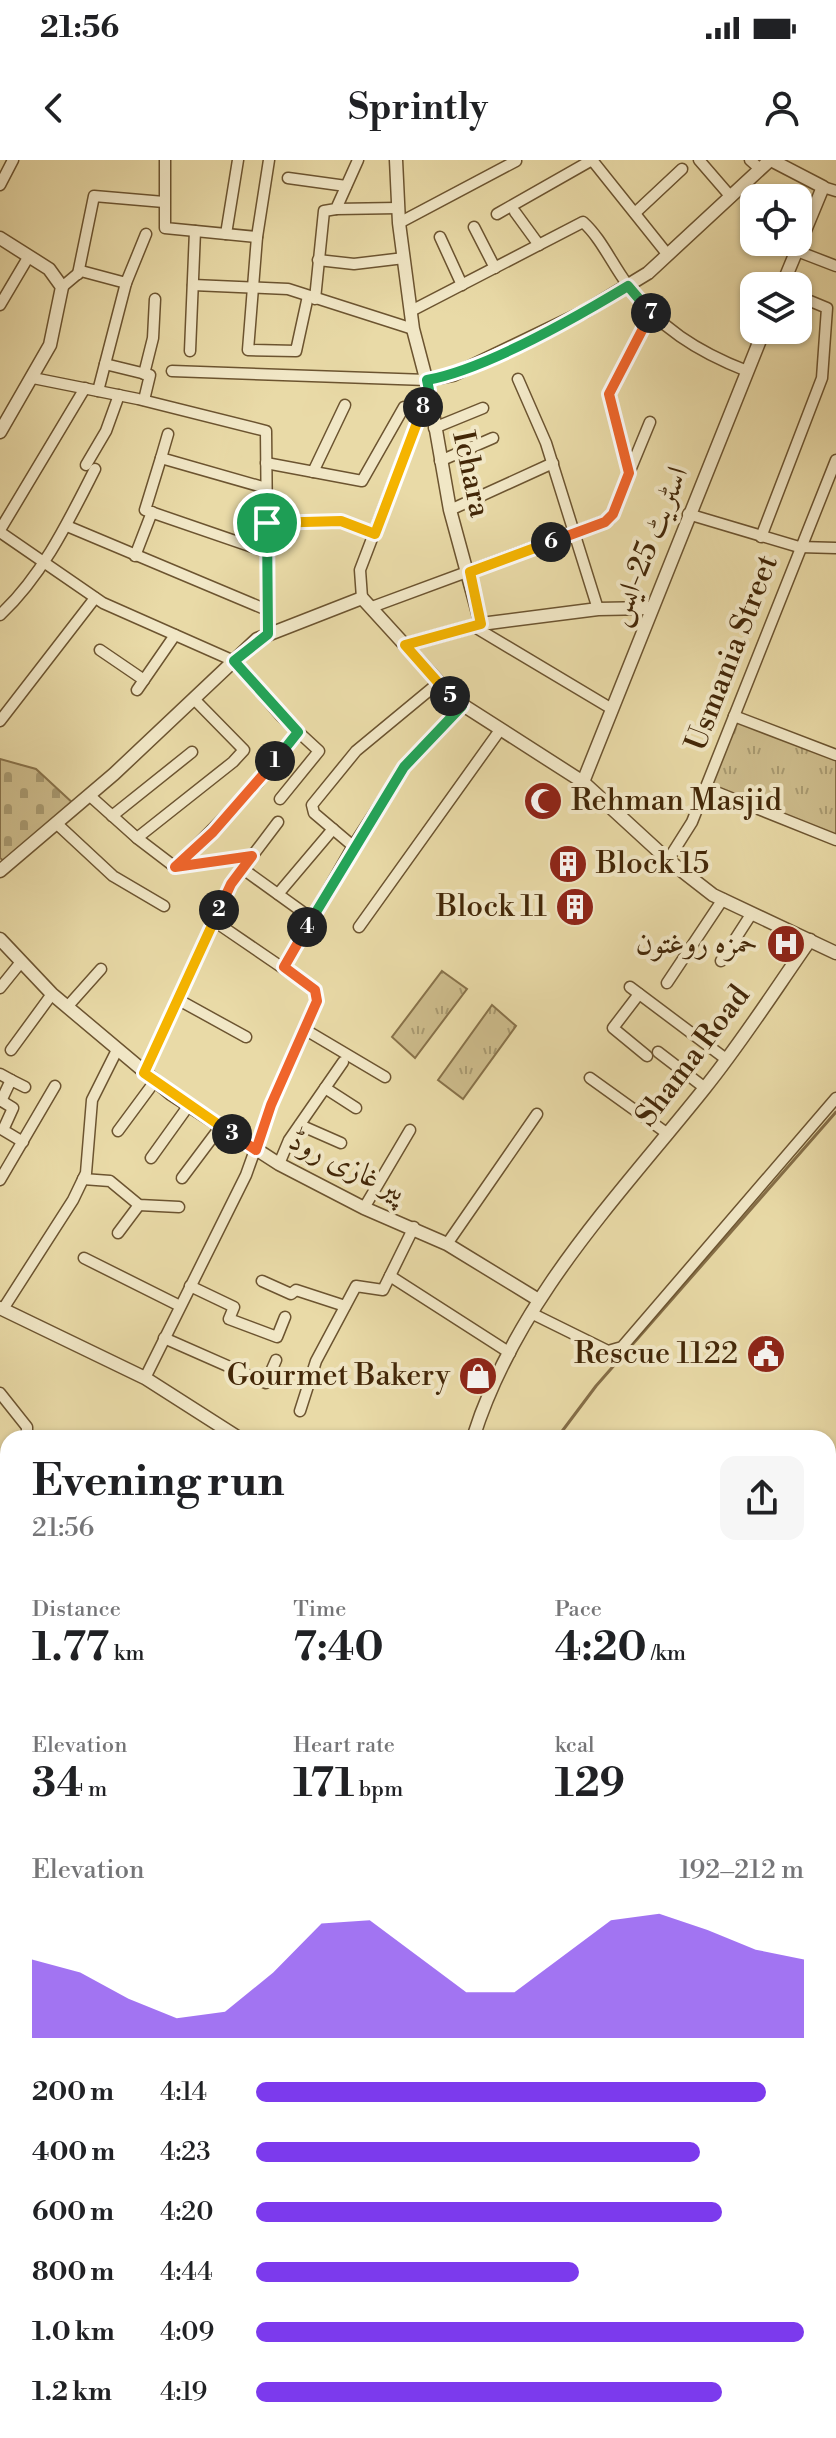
<!DOCTYPE html>
<meta charset="utf-8">
<style>
body{margin:0;font-family:"Libre Bodoni",Amiri,serif;background:#f6f6f6;color:#202124;height:100vh;display:flex;flex-direction:column;font-size:30px;white-space:nowrap}
*{box-sizing:border-box;margin:0}
p{font-size:26px;color:#757577}
.icon{flex:none;width:44px;height:44px;fill:none;stroke:currentColor;stroke-width:2;stroke-linecap:round;stroke-linejoin:round}
.map{position:relative;flex:1;overflow:hidden}
.side{position:absolute;left:0px;top:1270px;width:836px;height:1008px;display:flex;flex-direction:column;background:#fff;border-radius:24px 24px 0 0;box-shadow:0 2px 6px #0004}
.side>*{flex:none}
.fabs{position:absolute;left:740px;top:24px;display:grid;gap:16px}
.fabs a{display:grid;place-items:center;width:72px;height:72px;border-radius:16px;background:#fff;box-shadow:0 2px 6px #0004;font-size:40px}
.pin{position:absolute;display:grid;place-items:center;width:68px;height:68px;color:#fff;margin:-34px;border:4px solid #fff;border-radius:50%;box-shadow:0 2px 8px #0007}
.km{position:absolute;width:40px;height:40px;margin:-20px;border-radius:50%;background:#222;color:#fff;font-size:22px;line-height:40px;text-align:center}
.round{display:grid;place-items:center;flex:none;width:84px;height:84px;border-radius:16px;background:#f6f6f6}
.head{display:flex;align-items:center;justify-content:space-between;height:136px;padding:0 32px}
h1{font-size:44px;font-weight:700;line-height:60px}
.metrics{display:grid;grid-template-columns:repeat(3,1fr);gap:12px;height:136px;padding:8px 32px}
.metrics div{display:grid;align-content:center}
.metrics b{font-size:40px;font-weight:700}
.metrics small{font-size:22px;font-weight:400}
.metrics p{font-size:22px}
.chart{height:224px;padding:16px 32px}
.chart p{display:flex;justify-content:space-between}
.chart svg{width:100%;height:144px;margin-top:8px;fill:#7c3aed;opacity:.7}
ul{padding:0 32px;list-style:none;font-size:26px}
li{display:grid;grid-template-columns:128px 96px 1fr;align-items:center;height:60px}
li i{height:20px;border-radius:10px;background:#7c3aed}
.status{display:flex;justify-content:space-between;align-items:center;height:56px;padding:0 40px;background:#fff;direction:ltr}
.status svg{height:22px;fill:currentColor}
header{display:flex;justify-content:space-between;align-items:center;height:104px;padding:0 32px;background:#fff;font-size:36px;font-weight:700}
.map>svg:first-child{display:block}
.grass{fill:url(#grass-tufts);stroke:#88724a;stroke-width:2}
.cemetery{fill:url(#cemetery-stones);stroke:#88724a;stroke-width:2}
.lines{fill:none;stroke-linecap:round;stroke-linejoin:round}
.stream{stroke:#856e47;stroke-width:3}
.minor-casing{stroke:#6c5430;stroke-width:13}
.tertiary-casing{stroke:#6c5430;stroke-width:15}
.secondary-casing{stroke:#432708;stroke-width:17}
.primary-casing{stroke:#432708;stroke-width:19}
.minor{stroke:#f1e7c6;stroke-width:10}
.tertiary{stroke:#f1e7c6;stroke-width:12}
.secondary{stroke:#f1e7c6;stroke-width:14}
.primary{stroke:#e9daa7;stroke-width:16}
.split-1-casing{stroke:#fff;stroke-width:16}
.split-2-casing{stroke:#fff;stroke-width:16}
.split-3-casing{stroke:#fff;stroke-width:16}
.split-4-casing{stroke:#fff;stroke-width:16}
.split-5-casing{stroke:#fff;stroke-width:16}
.split-6-casing{stroke:#fff;stroke-width:16}
.split-7-casing{stroke:#fff;stroke-width:16}
.split-8-casing{stroke:#fff;stroke-width:16}
.split-9-casing{stroke:#fff;stroke-width:16}
.split-1{stroke:#22a559;stroke-width:10}
.split-2{stroke:#f0652b;stroke-width:10}
.split-3{stroke:#f5b400;stroke-width:10}
.split-4{stroke:#f0652b;stroke-width:10}
.split-5{stroke:#22a559;stroke-width:10}
.split-6{stroke:#f5b400;stroke-width:10}
.split-7{stroke:#f0652b;stroke-width:10}
.split-8{stroke:#22a559;stroke-width:10}
.split-9{stroke:#f5b400;stroke-width:10}
.labels{text-anchor:middle;dominant-baseline:central;stroke-width:8;stroke-linejoin:round;paint-order:stroke}
.street-label{font-size:30px;fill:#432708;stroke:#f1e7c6}
.poi-label{font-size:30px;fill:#432708;stroke:#f1e7c6;text-anchor:end}
</style>
<div class="status"><b>21:56</b><svg viewBox="0 0 49 12"><path d="M0 12V9h3v3zM5 12V6h3v6zM10 12V3h3v9zM15 12V0h3v12zM26 1h20v11H26zM47 4h2v5h-2z"/></svg></div>
<header><svg class="icon" aria-label="back" viewBox="0 0 24 24"><path d="M15 5l-7 7 7 7"/></svg>Sprintly<svg class="icon" aria-label="person" viewBox="0 0 24 24"><circle cx="12" cy="8" r="4"/><path d="M4 21q1-7 8-7t8 7"/></svg></header>
<div class="map">
<svg width="836" height="2278" viewBox="0 0 836 2278">
<defs>
<pattern id="grass-tufts" width="24" height="20" patternUnits="userSpaceOnUse" patternTransform="scale(2)"><rect width="24" height="20" fill="#cdbc8c"/><path d="M3 7l-1-3M5 7V3M7 7l1-3M15 17l-1-3M17 17v-4M19 17l1-3" fill="none" stroke="#a89970"/></pattern>
<pattern id="cemetery-stones" width="16" height="16" patternUnits="userSpaceOnUse" patternTransform="scale(2)"><rect width="16" height="16" fill="#cdbc8c"/><path d="M2 7V4a2 2 0 0 1 4 0v3zM10 15v-3a2 2 0 0 1 4 0v3z" fill="#a89970"/></pattern>
</defs>
<rect width="100%" height="100%" fill="#e9daa7"/>
<filter id="stains"><feTurbulence type="fractalNoise" baseFrequency=".0025" numOctaves="4"/><feColorMatrix values="0 0 0 0 .2 0 0 0 0 .09 0 0 0 0 .02 0 0 0 .5 -.17"/></filter>
<radialGradient id="worn" r=".72"><stop offset=".6" stop-color="#630" stop-opacity="0"/><stop offset="1" stop-color="#630" stop-opacity=".3"/></radialGradient>
<g class="grass">
<polygon points="734,556 836,595 836,680 706,628"/>
<polygon points="442,811 467,829 415,898 392,877"/>
<polygon points="492,845 516,866 463,939 438,920"/>
</g>
<g class="cemetery">
<polygon points="0,599 36,609 76,646 8,704 0,698"/>
<polygon points="0,1682 8,1684 8,1840 0,1836"/>
</g>
<g class="lines">
<g class="stream">
<polyline points="557,1278 596,1226 836,952"/>
<polyline points="0,2132 8,2118"/>
</g>
<g class="minor-casing">
<g id="minor">
<polyline points="165,0 165,68 257,77"/>
<polyline points="269,0 257,77 248,190 296,191 308,136"/>
<polyline points="592,0 668,95"/>
<polyline points="699,0 731,37"/>
<polyline points="750,0 760,9"/>
<polyline points="288,18 346,26"/>
<polyline points="0,25 13,0"/>
<polyline points="823,27 836,31"/>
<polyline points="336,49 398,48"/>
<polyline points="515,52 539,85"/>
<polyline points="635,53 682,9"/>
<polyline points="497,54 592,0"/>
<polyline points="399,63 516,1"/>
<polyline points="474,67 495,108"/>
<polyline points="226,74 238,0"/>
<polyline points="440,77 462,125"/>
<polyline points="797,91 836,106"/>
<polyline points="318,100 354,104 404,98"/>
<polyline points="78,114 94,36 164,42"/>
<polyline points="193,125 288,129 413,169"/>
<polyline points="62,127 81,111 126,123 146,74"/>
<polyline points="315,139 324,51 336,49 358,0"/>
<polyline points="0,145 29,96"/>
<path d="M 411,151 L 583,62 C 601,78 612,104 627,124 C 658,167 698,192 747,211"/>
<polyline points="190,191 195,71"/>
<polyline points="105,204 150,215 144,240"/>
<polyline points="172,211 427,220"/>
<polyline points="144,214 153,178 155,139"/>
<polyline points="33,218 138,239 266,271 268,474"/>
<polyline points="518,219 546,283 598,449"/>
<polyline points="98,231 126,123"/>
<polyline points="434,268 483,248"/>
<polyline points="168,274 161,298 266,328"/>
<polyline points="161,298 145,350 267,392"/>
<polyline points="440,301 493,278"/>
<polyline points="266,303 362,321 404,247"/>
<polyline points="86,305 106,271 119,235"/>
<polyline points="313,312 345,245"/>
<polyline points="629,313 609,234 651,153"/>
<polyline points="450,350 553,303"/>
<polyline points="688,354 799,387 836,388"/>
<polyline points="267,363 341,361 375,374"/>
<polyline points="67,366 267,450"/>
<polyline points="0,370 85,228"/>
<polyline points="0,372 103,443 234,501 281,556 319,591 280,639"/>
<polyline points="761,377 822,218 827,148 798,136"/>
<polyline points="135,396 152,352"/>
<polyline points="362,438 360,410 428,232"/>
<polyline points="372,447 610,359 650,262"/>
<path d="M 0,455 C 43,415 69,360 95,309"/>
<polyline points="473,466 612,549"/>
<polyline points="100,490 144,520"/>
<polyline points="137,530 175,475"/>
<polyline points="734,556 836,595"/>
<polyline points="0,561 95,438"/>
<polyline points="706,628 836,680"/>
<polyline points="89,635 137,678 233,602 244,590 194,539"/>
<polyline points="112,656 192,592"/>
<polyline points="56,663 113,716 164,746"/>
<polyline points="137,678 175,707 257,624 298,572"/>
<polyline points="353,686 314,653 312,645 356,591 437,524"/>
<polyline points="668,700 692,662 836,300"/>
<polyline points="177,707 252,696"/>
<polyline points="243,709 311,758"/>
<polyline points="278,734 333,669"/>
<polyline points="359,767 500,570"/>
<polyline points="721,801 752,753"/>
<polyline points="284,807 353,686 404,607 462,546"/>
<polyline points="667,823 723,739"/>
<polyline points="630,827 726,899"/>
<polyline points="0,828 21,802"/>
<polyline points="639,834 613,868 647,896"/>
<polyline points="177,839 246,877"/>
<polyline points="68,846 101,809"/>
<polyline points="304,869 385,917"/>
<polyline points="11,890 52,834"/>
<polyline points="658,892 705,928"/>
<polyline points="144,913 231,724 278,662"/>
<polyline points="0,914 11,920"/>
<polyline points="590,918 668,974"/>
<polyline points="325,928 356,948"/>
<polyline points="0,940 13,948 3,970 23,982"/>
<polyline points="1,941 11,920 25,927"/>
<polyline points="300,965 341,983"/>
<polyline points="118,971 155,921"/>
<polyline points="151,998 189,945"/>
<polyline points="279,1004 289,980 343,902"/>
<polyline points="182,1018 221,966"/>
<polyline points="83,1019 110,1021 139,1045 179,1047"/>
<polyline points="0,1020 55,926"/>
<polyline points="364,1048 410,970"/>
<polyline points="118,1073 139,1045"/>
<polyline points="447,1084 537,954"/>
<polyline points="84,1098 180,1146"/>
<polyline points="390,1116 510,1193"/>
<polyline points="262,1121 291,1134 296,1130 345,1146"/>
<polyline points="190,1126 234,1147 229,1159 277,1177 285,1157"/>
<polyline points="3,1149 73,1040 86,1013 92,940 117,890"/>
<polyline points="531,1153 608,1191 622,1187 836,938"/>
<polyline points="164,1178 266,1223 276,1200"/>
<polyline points="145,1218 246,1015 271,945 317,841 315,830 214,761"/>
<polyline points="0,1233 27,1267 27,1278"/>
<polyline points="300,1251 316,1201 356,1126 383,1130 414,1067"/>
<polyline points="0,1521 8,1522"/>
<polyline points="828,1544 836,1544"/>
<polyline points="0,1569 8,1569"/>
<polyline points="0,1682 8,1684"/>
<polyline points="0,1864 8,1868"/>
<polyline points="0,2157 8,2160"/>
<polyline points="828,2166 836,2169"/>
<polyline points="522,2270 543,2278"/>
<polyline points="58,2278 62,2270"/>
<polyline points="170,2278 174,2270"/>
<polyline points="280,2278 285,2270"/>
<polyline points="506,2278 514,2270"/>
<polyline points="688,2278 692,2270"/>
<polyline points="739,2278 742,2270"/>
</g>
</g>
<g class="tertiary-casing">
<g id="tertiary">
<polyline points="396,0 399,63 413,169 429,230 450,350 481,464 405,485"/>
<polyline points="771,0 823,27 782,126"/>
<polyline points="0,78 49,109 62,127 50,185 0,272"/>
<polyline points="427,220 453,215 584,152 648,113 770,0"/>
<polyline points="481,464 598,449 651,448"/>
<polyline points="583,622 764,170"/>
<polyline points="0,711 114,614 257,479 362,438 455,540 583,622 668,700 713,735 836,793"/>
<polyline points="0,779 52,834 171,934 279,1004 364,1048 447,1084 537,1139"/>
<polyline points="0,1148 145,1218 239,1278"/>
<path d="M 473,1278 C 516,1141 616,1039 704,929 C 742,882 775,830 810,780"/>
<polyline points="828,2258 836,2259"/>
</g>
</g>
<g class="secondary-casing">
<g id="secondary">
<polyline points="828,1325 836,1321"/>
<polyline points="828,1470 836,1418"/>
<polyline points="828,1895 836,1900"/>
<polyline points="828,1973 836,1955"/>
<polyline points="828,2005 836,1986"/>
<polyline points="828,2041 836,2023"/>
<polyline points="0,2061 8,2046"/>
<polyline points="828,2061 836,2044"/>
<polyline points="701,2278 705,2270"/>
<polyline points="724,2278 727,2270"/>
</g>
</g>
<g class="primary-casing">
<g id="primary">
<polyline points="828,1342 836,1341"/>
<polyline points="0,1350 8,1348"/>
<polyline points="0,1373 8,1375"/>
<polyline points="828,1373 836,1372"/>
</g>
</g>
<use href="#minor" class="minor"/>
<use href="#tertiary" class="tertiary"/>
<use href="#secondary" class="secondary"/>
<use href="#primary" class="primary"/>
</g>
<g class="lines">
<g class="split-1-casing">
<polyline id="split-1" points="267,363 268,474 234,501 298,572 275,601"/>
</g>
<g class="split-2-casing">
<polyline id="split-2" points="219,750 231,724 252,696 175,707 213,672 275,601"/>
</g>
<g class="split-3-casing">
<polyline id="split-3" points="219,750 144,913 232,974"/>
</g>
<g class="split-4-casing">
<polyline id="split-4" points="232,974 256,990 271,945 317,841 315,830 284,807 307,767"/>
</g>
<g class="split-5-casing">
<polyline id="split-5" points="307,767 404,607 462,546 450,536"/>
</g>
<g class="split-6-casing">
<polyline id="split-6" points="450,536 405,485 481,464 470,412 551,382"/>
</g>
<g class="split-7-casing">
<polyline id="split-7" points="551,382 605,362 613,354 629,313 609,234 651,153"/>
</g>
<g class="split-8-casing">
<path id="split-8" d="M 423,247 L 429,230 L 427,220 C 486,209 575,158 628,126 L 651,153"/>
</g>
<g class="split-9-casing">
<polyline id="split-9" points="267,363 341,361 375,374 423,247"/>
</g>
<use href="#split-1" class="split-1"/>
<use href="#split-2" class="split-2"/>
<use href="#split-3" class="split-3"/>
<use href="#split-4" class="split-4"/>
<use href="#split-5" class="split-5"/>
<use href="#split-6" class="split-6"/>
<use href="#split-7" class="split-7"/>
<use href="#split-8" class="split-8"/>
<use href="#split-9" class="split-9"/>
</g>
<defs>
<g id="mosque-disc" transform="scale(2)"><circle r="9.5" fill="#8f2418" stroke="#f1e7c6"/><path d="M3.5-4.9A6 6 0 1 0 3.5 4.9A5 5 0 1 1 3.5-4.9Z" fill="#fff"/></g>
<g id="building-disc" transform="scale(2)"><circle r="9.5" fill="#8f2418" stroke="#f1e7c6"/><path d="M-4-6H4V6H1V3H-1V6H-4ZM-2.5-4.3h1.7v1.8h-1.7ZM.8-4.3h1.7v1.8H.8ZM-2.5-1h1.7V.8h-1.7ZM.8-1h1.7V.8H.8Z" fill="#fff"/></g>
<g id="hospital-disc" transform="scale(2)"><circle r="9.5" fill="#8f2418" stroke="#f1e7c6"/><path d="M-5-5h3v3.5h4V-5h3V5h-3V1.5h-4V5h-3Z" fill="#fff"/></g>
<g id="civic-disc" transform="scale(2)"><circle r="9.5" fill="#8f2418" stroke="#f1e7c6"/><path d="M-.6-6.5H3V-4.5H.6V-3L4-1V1h2V6H-6V1h2V-1L-.6-3ZM-1.2 2.5V6h2.4V2.5Z" fill="#fff"/></g>
<g id="shop-disc" transform="scale(2)"><circle r="9.5" fill="#8f2418" stroke="#f1e7c6"/><path d="M-5-2.5h2.3a2.7 3.5 0 0 1 5.4 0H5L5.5 6h-11ZM-1.5-2.5h3a1.5 2.3 0 0 0-3 0Z" fill="#fff"/></g>
</defs>
<g fill-rule="evenodd">
<use href="#mosque-disc" x="543" y="641"/>
<use href="#building-disc" x="568" y="704"/>
<use href="#building-disc" x="575" y="747"/>
<use href="#hospital-disc" x="786" y="784"/>
<use href="#civic-disc" x="766" y="1194"/>
<use href="#shop-disc" x="478" y="1216"/>
</g>
<g class="labels">
<g class="street-label">
<text transform="translate(471 314) rotate(78)">Ichara</text>
<text transform="translate(648 386) rotate(-68)">اسٹریٹ 25-ایس</text>
<text transform="translate(732 493) rotate(-69)">Usmania Street</text>
<text transform="translate(693 896) rotate(-53)">Shama Road</text>
<text transform="translate(347 1006) rotate(26)">پیر غازی روڈ</text>
</g>
<g class="poi-label">
<text x="571" y="641" text-anchor="start">Rehman Masjid</text>
<text x="596" y="704" text-anchor="start">Block 15</text>
<text x="547" y="747">Block 11</text>
<text x="758" y="784">حمزه روغتون</text>
<text x="738" y="1194">Rescue 1122</text>
<text x="450" y="1216">Gourmet Bakery</text>
</g>
</g>
<rect width="100%" height="100%" filter="url(#stains)"/>
<rect width="100%" height="100%" fill="url(#worn)"/>
</svg>
<div class="fabs">
<a><svg class="icon" aria-label="locate" viewBox="0 0 24 24"><circle cx="12" cy="12" r="6"/><path d="M12 2v4M12 18v4M2 12h4M18 12h4"/></svg></a>
<a><svg class="icon" aria-label="layers" viewBox="0 0 24 24"><path d="M12 4l9 5-9 5-9-5zM3 14l9 5 9-5"/></svg></a>
</div>
<div class="pin" style="left:267px;top:363px;background:#1e9e55"><svg class="icon" aria-label="arrive" viewBox="0 0 24 24"><path d="M6 21V4h12l-3 4 3 4H6"/></svg></div>
<b class="km" style="left:275px;top:601px">1</b>
<b class="km" style="left:219px;top:750px">2</b>
<b class="km" style="left:232px;top:974px">3</b>
<b class="km" style="left:307px;top:767px">4</b>
<b class="km" style="left:450px;top:536px">5</b>
<b class="km" style="left:551px;top:382px">6</b>
<b class="km" style="left:651px;top:153px">7</b>
<b class="km" style="left:423px;top:247px">8</b>
<section class="side">
<div class="head"><div><h1>Evening run</h1><p>21:56</p></div><a class="round"><svg class="icon" aria-label="share" viewBox="0 0 24 24"><path d="M12 15V3M7 8l5-5 5 5M5 13v7h14v-7"/></svg></a></div>
<div class="metrics">
<div><p>Distance</p><b>1.77<small> km</small></b></div>
<div><p>Time</p><b>7:40</b></div>
<div><p>Pace</p><b>4:20<small> /km</small></b></div>
</div>
<div class="metrics">
<div><p>Elevation</p><b>34<small> m</small></b></div>
<div><p>Heart rate</p><b>171<small> bpm</small></b></div>
<div><p>kcal</p><b>129</b></div>
</div>
<div class="chart"><p><span>Elevation</span>192–212 m</p>
<svg viewBox="0 0 160 44" preserveAspectRatio="none"><path d="M0 44V20L10 24L20 32L30 38L40 36L50 24L60 9L70 8L80 19L90 30L100 30L110 19L120 8L130 6L140 11L150 17L160 20V44z"/></svg>
</div>
<ul>
<li><b>200 m</b>4:14<i style="width:93%"></i></li>
<li><b>400 m</b>4:23<i style="width:81%"></i></li>
<li><b>600 m</b>4:20<i style="width:85%"></i></li>
<li><b>800 m</b>4:44<i style="width:59%"></i></li>
<li><b>1.0 km</b>4:09<i style="width:100%"></i></li>
<li><b>1.2 km</b>4:19<i style="width:85%"></i></li>
</ul>
</section>
</div>
